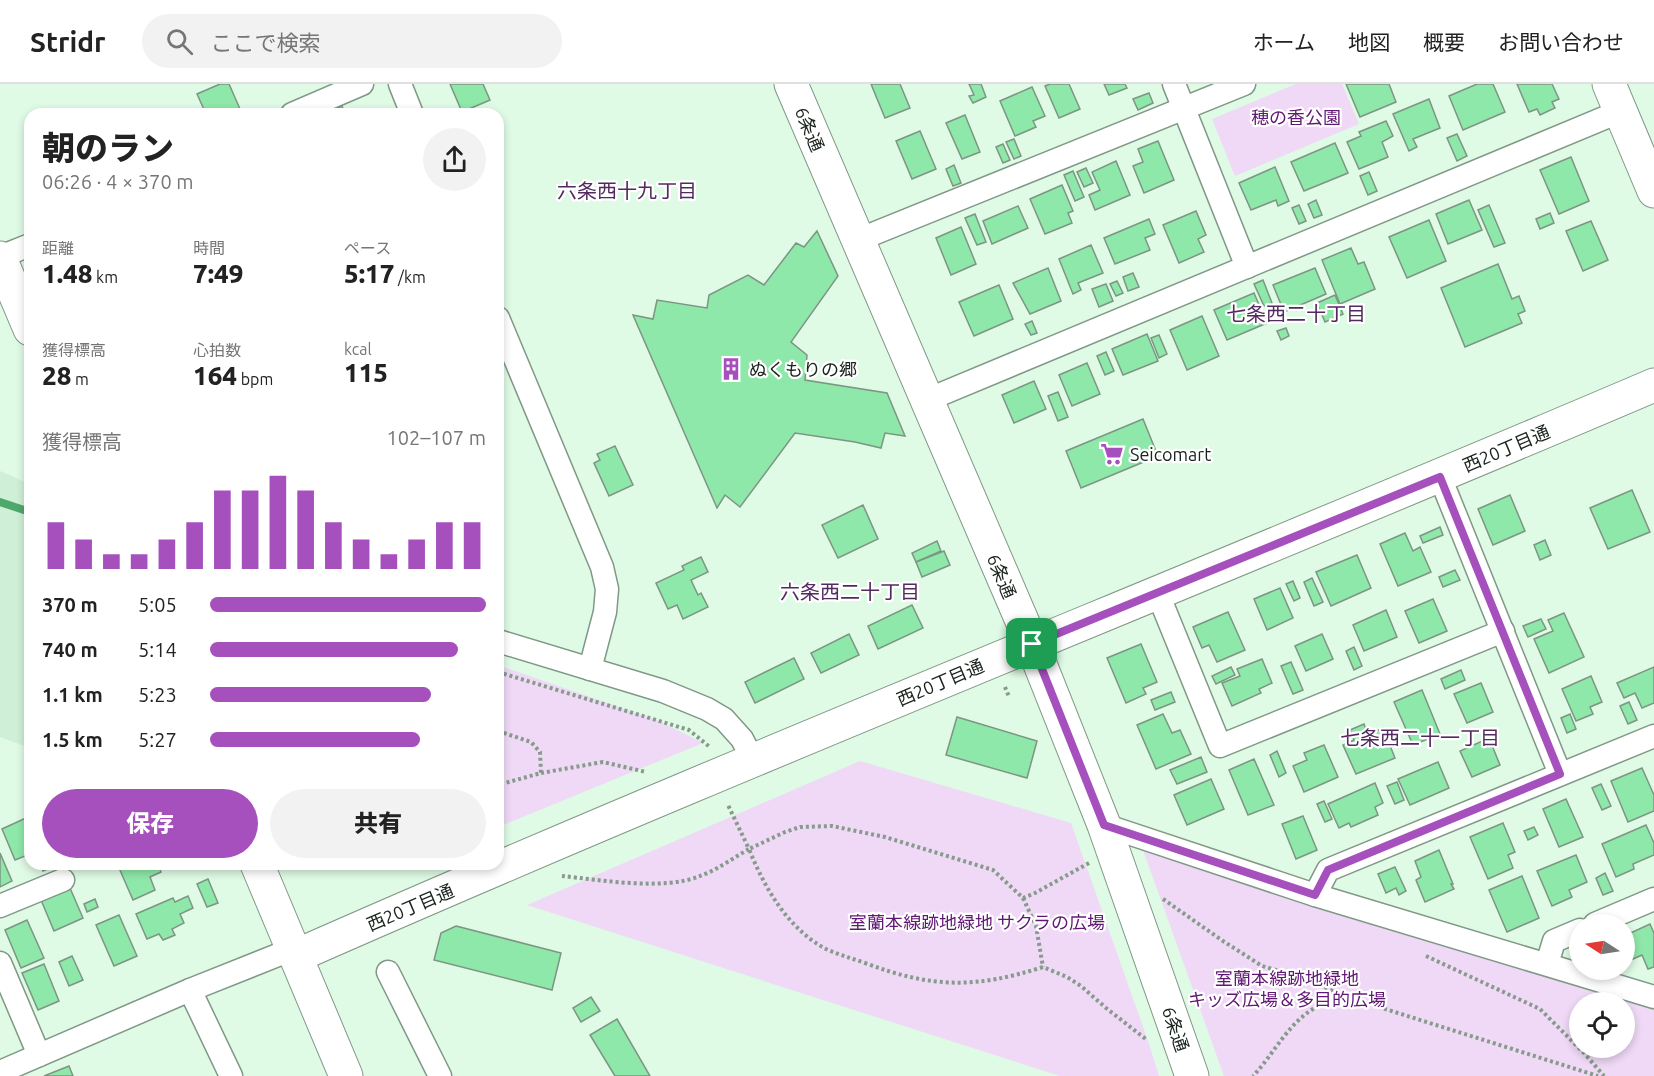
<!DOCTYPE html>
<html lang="ja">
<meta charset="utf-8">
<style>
body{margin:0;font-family:Ubuntu,"Noto Sans JP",sans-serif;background:#f2f2f2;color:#222;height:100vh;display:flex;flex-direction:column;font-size:22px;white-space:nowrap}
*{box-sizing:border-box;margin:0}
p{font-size:20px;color:#767676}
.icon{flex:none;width:33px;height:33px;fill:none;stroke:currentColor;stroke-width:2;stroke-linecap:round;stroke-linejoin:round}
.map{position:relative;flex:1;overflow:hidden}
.side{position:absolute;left:24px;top:24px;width:480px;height:762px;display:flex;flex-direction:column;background:#fff;border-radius:18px;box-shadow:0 3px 9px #0003}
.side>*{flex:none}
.needle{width:39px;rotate:282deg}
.controls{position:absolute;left:1569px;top:830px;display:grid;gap:12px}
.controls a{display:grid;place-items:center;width:66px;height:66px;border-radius:50%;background:#fff;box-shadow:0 3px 9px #0003;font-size:30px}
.pin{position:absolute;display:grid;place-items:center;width:51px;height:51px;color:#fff;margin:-26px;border-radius:12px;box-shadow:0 3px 9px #0006}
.round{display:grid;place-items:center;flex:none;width:63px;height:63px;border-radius:32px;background:#f2f2f2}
.head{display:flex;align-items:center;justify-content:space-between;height:102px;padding:0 18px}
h1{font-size:33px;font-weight:800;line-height:45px}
.stats{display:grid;grid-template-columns:repeat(3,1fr);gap:9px;height:102px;padding:6px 18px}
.stats div{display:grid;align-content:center}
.stats b{font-size:26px;font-weight:800}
.stats small{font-size:16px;font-weight:400}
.stats p{font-size:16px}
.chart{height:168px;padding:12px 18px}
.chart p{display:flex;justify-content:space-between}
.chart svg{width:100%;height:108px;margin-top:6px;stroke:#a650be;stroke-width:6}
.button{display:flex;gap:12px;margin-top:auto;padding:12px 18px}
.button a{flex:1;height:69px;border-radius:36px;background:#a650be;color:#fff;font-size:24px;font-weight:800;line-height:69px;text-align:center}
.button a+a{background:#f2f2f2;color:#222}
ul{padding:0 18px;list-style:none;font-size:20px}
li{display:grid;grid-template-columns:96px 72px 1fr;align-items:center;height:45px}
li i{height:15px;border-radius:8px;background:#a650be}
header{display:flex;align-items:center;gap:36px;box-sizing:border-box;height:84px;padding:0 30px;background:#fff;border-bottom:2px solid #e0e0e0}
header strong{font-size:28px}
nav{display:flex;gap:33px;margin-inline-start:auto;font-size:21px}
.search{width:420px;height:54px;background:#f2f2f2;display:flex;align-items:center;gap:15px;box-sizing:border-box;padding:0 21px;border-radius:33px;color:#767676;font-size:22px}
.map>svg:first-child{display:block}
.built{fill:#cff0d7}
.green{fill:#efd9f6;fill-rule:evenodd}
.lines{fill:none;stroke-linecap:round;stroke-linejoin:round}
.stream{stroke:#4ea86c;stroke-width:8}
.building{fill:#8ee8a9;stroke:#7d9583;stroke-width:1.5}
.street-casing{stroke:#809886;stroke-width:25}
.secondary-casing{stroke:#809886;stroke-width:35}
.primary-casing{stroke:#809886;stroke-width:35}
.path{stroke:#879a8c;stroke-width:4;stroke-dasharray:3 3;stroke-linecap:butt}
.street{stroke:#fff;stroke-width:22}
.secondary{stroke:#fff;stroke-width:33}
.primary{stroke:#fff;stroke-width:33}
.route-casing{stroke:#fff;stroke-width:12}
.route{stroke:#a650be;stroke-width:8}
.labels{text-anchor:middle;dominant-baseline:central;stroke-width:4.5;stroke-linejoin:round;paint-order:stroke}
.park-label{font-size:18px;fill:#611874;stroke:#fff}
.street-label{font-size:18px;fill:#19231c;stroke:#fff}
.poi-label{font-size:18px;fill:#19231c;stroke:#fff;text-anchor:start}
.neighbourhood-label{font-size:20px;fill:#532a5f;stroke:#fff}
</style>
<header>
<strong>Stridr</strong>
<div class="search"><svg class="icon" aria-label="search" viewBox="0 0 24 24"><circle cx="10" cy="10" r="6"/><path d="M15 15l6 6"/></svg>ここで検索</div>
<nav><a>ホーム</a><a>地図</a><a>概要</a><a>お問い合わせ</a></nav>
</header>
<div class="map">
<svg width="1654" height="992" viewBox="0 0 1654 992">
<rect width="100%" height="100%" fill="#dffae5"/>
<polygon class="built" points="0,387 30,400 30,664 0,653"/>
<g class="green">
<polygon points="1296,0 1342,0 1359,40 1235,92 1212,35"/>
<polygon points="498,581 659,637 703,659 498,743"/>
<polygon points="860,677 1071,739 1148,957 1159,992 1060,992 527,821"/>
<path d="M 1143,766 L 1654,924 L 1654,992 L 1224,992 ZM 1580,918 L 1624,918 L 1624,963 L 1580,963 Z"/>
</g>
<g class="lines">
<polyline class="stream" points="0,418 30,428"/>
</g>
<g class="building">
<polygon points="220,0 229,0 240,25 229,30 206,30 197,10"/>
<polygon points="450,0 483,0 490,16 462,28"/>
<polygon points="871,0 900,0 910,24 885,34"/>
<polygon points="969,0 981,0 986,13 973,19 969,12 974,11"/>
<polygon points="1050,0 1069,0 1080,25 1059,34 1045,2"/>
<polygon points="1104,0 1125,0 1127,4 1109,11"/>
<polygon points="1346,0 1389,0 1396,18 1360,33"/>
<polygon points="1477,0 1493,0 1505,28 1463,46 1449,12"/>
<polygon points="1517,0 1552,0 1559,15 1552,18 1555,24 1540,31 1537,25 1529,28"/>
<polygon points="1032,3 1045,32 1033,37 1036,43 1015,52 1000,17"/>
<polygon points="1149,9 1153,19 1138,26 1133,15"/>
<polygon points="1429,15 1440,44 1413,55 1417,63 1409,67 1393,30"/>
<polygon points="342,22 345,30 324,30"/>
<polygon points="965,31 980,68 962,75 946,39"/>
<polygon points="1386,37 1393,52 1382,58 1388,73 1359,85 1347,58 1361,52 1359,48"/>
<polygon points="920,47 936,85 912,95 896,57"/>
<polygon points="1457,50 1467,72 1457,77 1447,54"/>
<polygon points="1014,55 1021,72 1014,75 1006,58"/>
<polygon points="1158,57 1174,96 1144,109 1133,82 1143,78 1138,65"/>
<polygon points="1335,59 1348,89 1304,107 1291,78"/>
<polygon points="1003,60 1010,76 1003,79 996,63"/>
<polygon points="1571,73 1589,117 1559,130 1540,86"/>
<polygon points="1116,77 1130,111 1095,126 1089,111 1100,106 1092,88"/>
<polygon points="954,81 961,99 953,102 946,85"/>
<polygon points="1275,83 1289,117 1278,122 1276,116 1251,126 1239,99"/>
<polygon points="1086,84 1093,99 1084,103 1077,88"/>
<polygon points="1073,87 1084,113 1075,117 1064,91"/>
<polygon points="1369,88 1377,107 1368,111 1360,92"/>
<polygon points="1062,101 1073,127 1068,129 1072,139 1045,150 1030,115"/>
<polygon points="1316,116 1322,131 1314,134 1308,120"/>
<polygon points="1469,116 1482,146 1448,160 1436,130"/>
<polygon points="1299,121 1306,137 1299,140 1292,124"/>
<polygon points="1489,121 1505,159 1494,163 1478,126"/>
<polygon points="1018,122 1028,144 992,160 983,137"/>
<polygon points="1196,127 1206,151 1198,155 1204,168 1179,179 1163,141"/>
<polygon points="1550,129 1554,139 1540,145 1536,135"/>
<polygon points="975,130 986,158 977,161 965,134"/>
<polygon points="1149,135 1155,150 1145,154 1150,166 1115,180 1104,154"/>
<polygon points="1429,136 1446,177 1407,194 1389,153"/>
<polygon points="1591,137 1608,176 1583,187 1566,147"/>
<polygon points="961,143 976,180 951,191 936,154"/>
<polygon points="817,147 838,192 791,258 807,271 805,296 887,309 905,352 885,349 881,364 855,358 795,349 740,423 725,411 717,424 633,231 653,235 657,216 707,224 709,211 748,191 764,201 796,159 804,163"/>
<polygon points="1091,161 1103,189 1078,199 1081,206 1073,210 1059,175"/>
<polygon points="1351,164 1358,180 1364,178 1375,205 1340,220 1322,176"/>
<polygon points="1498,180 1512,215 1519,212 1525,227 1518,230 1522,239 1465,263 1441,204"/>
<polygon points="1048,184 1061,217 1030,230 1013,199"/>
<polygon points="1315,184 1326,210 1284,228 1273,201"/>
<polygon points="1133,189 1139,203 1128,207 1123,193"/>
<polygon points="1263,196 1272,219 1264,222 1254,200"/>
<polygon points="1117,197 1123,209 1116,212 1110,200"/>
<polygon points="1106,200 1113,217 1099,223 1092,205"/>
<polygon points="999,201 1013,235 974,252 959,218"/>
<polygon points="1254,209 1267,239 1227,256 1214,226"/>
<polygon points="1335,211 1343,230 1325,238 1317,219"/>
<polygon points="1202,232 1219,272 1187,286 1170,246"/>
<polygon points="1032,237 1037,249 1031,251 1025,240"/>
<polygon points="1286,244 1289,252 1281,256 1277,247"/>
<polygon points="1147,250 1158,277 1123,291 1112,265"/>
<polygon points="1159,251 1167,270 1159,274 1151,254"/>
<polygon points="1106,268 1114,287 1105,291 1097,272"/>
<polygon points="1087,279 1100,310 1072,322 1059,291"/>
<polygon points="1034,297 1046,325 1014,339 1002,311"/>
<polygon points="1058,308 1068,333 1058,337 1048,312"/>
<polygon points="1143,335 1158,372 1081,404 1066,367"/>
<polygon points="615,362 633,401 609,412 594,379 600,376 597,370"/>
<polygon points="1632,406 1650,448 1608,465 1590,424"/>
<polygon points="1510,411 1525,447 1493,461 1478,425"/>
<polygon points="863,421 878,455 838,474 822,441"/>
<polygon points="1440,443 1443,451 1423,459 1420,452"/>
<polygon points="1405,449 1413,467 1420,463 1431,488 1398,502 1380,460"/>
<polygon points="1545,456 1551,471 1540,476 1534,461"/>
<polygon points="937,457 941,467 916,478 912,469"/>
<polygon points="944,467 950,481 922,493 916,478"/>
<polygon points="1357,471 1371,504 1331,522 1316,488"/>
<polygon points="701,473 708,488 691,496 698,511 701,509 708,523 683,535 677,521 668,525 656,499 684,486 682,482"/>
<polygon points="1455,486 1460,496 1443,503 1439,493"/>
<polygon points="1312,494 1323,518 1314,522 1304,498"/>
<polygon points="1293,497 1300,514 1294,517 1286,500"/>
<polygon points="1280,504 1293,534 1267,546 1254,515"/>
<polygon points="1433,515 1447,547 1419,559 1405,527"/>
<polygon points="912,521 923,544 878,565 868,542"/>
<polygon points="1386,526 1397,553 1364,567 1353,541"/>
<polygon points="1228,528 1245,566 1217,578 1209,561 1202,564 1193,543"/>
<polygon points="1564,529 1584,573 1549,589 1534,555 1553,547 1548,536"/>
<polygon points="1541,535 1546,545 1528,553 1523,542"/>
<polygon points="849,550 859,571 821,589 811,569"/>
<polygon points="1322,550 1333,575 1306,587 1295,562"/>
<polygon points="1141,560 1157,598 1143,604 1146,610 1126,619 1107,574"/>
<polygon points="1354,563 1362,582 1354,586 1346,567"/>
<polygon points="794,574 804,595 755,619 745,598"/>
<polygon points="1262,575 1272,599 1259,605 1261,609 1232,622 1222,599 1240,592 1237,585"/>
<polygon points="1291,578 1303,606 1293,610 1281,582"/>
<polygon points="1231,583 1235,591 1216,600 1212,592"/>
<polygon points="1654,583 1654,619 1642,624 1635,609 1624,614 1617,599"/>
<polygon points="1461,586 1465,596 1445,605 1441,595"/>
<polygon points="1591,592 1602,618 1590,623 1593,630 1576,637 1562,605"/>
<polygon points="1481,599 1493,628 1467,639 1454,610"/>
<polygon points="1422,606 1440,650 1413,661 1394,618"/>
<polygon points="1171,608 1175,618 1155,626 1151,616"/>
<polygon points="1629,618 1637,636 1628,640 1620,622"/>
<polygon points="1163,630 1172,649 1180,646 1191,670 1156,685 1137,641"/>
<polygon points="1570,630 1576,645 1567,649 1561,634"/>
<polygon points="957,633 1037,657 1027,694 946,671"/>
<polygon points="1364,640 1368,651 1383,644 1395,674 1356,690 1343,661 1354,656 1350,646"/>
<polygon points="1489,654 1500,681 1472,693 1460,667"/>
<polygon points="1324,661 1338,693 1304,708 1293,682 1307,676 1304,669"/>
<polygon points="1277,667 1286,689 1279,693 1270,671"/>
<polygon points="1201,673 1207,688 1177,700 1170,686"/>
<polygon points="1254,675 1274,721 1248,731 1229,686"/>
<polygon points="1438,678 1449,704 1410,721 1398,695"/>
<polygon points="1642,684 1654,711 1654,727 1628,738 1611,697"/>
<polygon points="1211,695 1224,725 1187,741 1174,711"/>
<polygon points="1397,698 1404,716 1395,720 1387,702"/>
<polygon points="1375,699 1383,719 1375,723 1378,731 1351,743 1349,739 1339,744 1328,720"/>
<polygon points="1601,700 1611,722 1602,726 1592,704"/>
<polygon points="1566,715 1583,753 1559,763 1543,725"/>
<polygon points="1324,717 1332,735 1325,738 1317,720"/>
<polygon points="1303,732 1317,766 1296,775 1282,740"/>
<polygon points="28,733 30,737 30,770 15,776 2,745"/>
<polygon points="1503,739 1515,768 1508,771 1513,784 1488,795 1470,753"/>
<polygon points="1646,741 1654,759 1654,771 1633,780 1634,785 1616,793 1602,760"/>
<polygon points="1534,743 1538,751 1528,756 1524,747"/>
<polygon points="1439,766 1453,800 1451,800 1454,805 1425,818 1416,796 1421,793 1415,777"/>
<polygon points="0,769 12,797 0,803"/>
<polygon points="1576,771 1587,798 1569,806 1572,813 1552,822 1537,787"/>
<polygon points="40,780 56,780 57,781 43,787"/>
<polygon points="128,780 158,780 161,788 150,793 155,806 133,816 119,784"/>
<polygon points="1395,783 1406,807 1399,811 1396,804 1386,809 1378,790"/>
<polygon points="1605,789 1613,807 1603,811 1596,794"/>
<polygon points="1522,792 1539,834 1507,848 1489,806"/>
<polygon points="208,795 218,819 207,823 197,800"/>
<polygon points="70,804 83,834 54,847 41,816"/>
<polygon points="188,812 193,824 180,830 184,839 172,845 175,851 163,856 159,850 147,855 136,830 173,814 175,818"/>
<polygon points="95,815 98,823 87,828 84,820"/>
<polygon points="119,831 137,872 114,882 96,841"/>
<polygon points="27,836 44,874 21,884 5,846"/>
<polygon points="1650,840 1654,849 1654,883 1648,885 1642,871 1624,879 1624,852"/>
<polygon points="456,842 561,869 552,906 434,876 441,849"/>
<polygon points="72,872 83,896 69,902 59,878"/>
<polygon points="44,880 59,917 38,926 22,889"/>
<polygon points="591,913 600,927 581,938 573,924"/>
<polygon points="617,935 650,992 615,992 590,951"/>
<polygon points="69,982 73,992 44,992"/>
</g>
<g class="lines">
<g class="street-casing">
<g id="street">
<polyline points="400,0 412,30"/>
<polyline points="1174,0 1247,183"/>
<polyline points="292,30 362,0"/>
<polyline points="858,156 1244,0"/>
<polyline points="0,173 30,161"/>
<polyline points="498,234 602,483 607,505 605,528 590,585"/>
<polyline points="927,316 1621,27"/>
<polyline points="1440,393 1560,690"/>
<polyline points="1158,510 1220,662 1503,547"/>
<polyline points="498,557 663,607 707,625 724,635 742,655 753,676"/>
<polyline points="1104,741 1315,811 1654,913"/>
<polyline points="1315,811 1328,786 1654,652"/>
<polyline points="0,822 63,796"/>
<polyline points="1595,840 1654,815"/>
<polyline points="0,879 39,971"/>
<polyline points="1547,880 1554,857 1580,846"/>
<polyline points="388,888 440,992"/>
<polyline points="190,906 293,865"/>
<polyline points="0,988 190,906 231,992"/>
</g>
</g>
<g class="secondary-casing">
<g id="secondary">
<polyline points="791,0 1032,560 1104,741 1192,992"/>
<polyline points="1609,0 1654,107"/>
<path d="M 296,872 C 745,674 1202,494 1654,301"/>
</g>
</g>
<g class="primary-casing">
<g id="primary">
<polyline points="0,174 30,245"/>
<polyline points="257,780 346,992"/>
</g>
</g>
<g class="path">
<polyline points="498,588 689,646 711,664"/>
<polyline points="1005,603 1009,613"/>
<polyline points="498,647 531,658 540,668 541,689 498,701"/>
<polyline points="541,689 603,678 646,688"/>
<path d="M 1089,779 L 1035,809 L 1023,814 L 993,786 L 885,753 L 832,742 L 800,743 L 785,748 L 749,765 C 764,803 788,845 826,865 C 839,871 851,874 865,879 C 932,904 974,905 1043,883 L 1067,893 L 1081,902 L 1106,924 L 1147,956"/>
<path d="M 562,792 C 602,796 663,807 700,792 C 717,786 733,774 749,765 L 728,721"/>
<polyline points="1023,814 1036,842 1043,883"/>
<path d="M 1163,815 L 1223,857 L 1262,882 L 1301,893 L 1344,912 C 1334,916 1322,920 1313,925 C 1287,941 1273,971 1253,992"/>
<polyline points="1426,872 1540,925 1584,969 1604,992"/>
<polyline points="1344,912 1598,992"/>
</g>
<use href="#street" class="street"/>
<use href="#secondary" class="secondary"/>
<use href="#primary" class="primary"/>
</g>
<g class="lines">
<g class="route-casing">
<polygon id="route" points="1440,393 1560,690 1328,786 1315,811 1104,741 1032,560"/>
</g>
<use href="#route" class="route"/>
</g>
<defs>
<g id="building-bare" transform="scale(1.8)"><path d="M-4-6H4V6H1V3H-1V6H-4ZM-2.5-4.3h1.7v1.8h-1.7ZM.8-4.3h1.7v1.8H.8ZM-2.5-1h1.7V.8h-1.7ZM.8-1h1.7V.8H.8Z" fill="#a650be" stroke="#fff" stroke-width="2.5" paint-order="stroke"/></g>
<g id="supermarket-bare" transform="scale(1.8)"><path d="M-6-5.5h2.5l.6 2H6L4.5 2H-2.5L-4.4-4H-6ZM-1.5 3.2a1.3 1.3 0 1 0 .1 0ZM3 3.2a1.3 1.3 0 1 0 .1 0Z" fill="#a650be" stroke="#fff" stroke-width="2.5" paint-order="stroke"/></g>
</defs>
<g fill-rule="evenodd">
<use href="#building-bare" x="731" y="285"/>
<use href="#supermarket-bare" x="1112" y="370"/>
</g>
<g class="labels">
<g class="park-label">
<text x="1296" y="33">穂の香公園</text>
<text x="977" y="838">室蘭本線跡地緑地 サクラの広場</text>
<text x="1287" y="894">室蘭本線跡地緑地<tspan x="1287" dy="21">キッズ広場＆多目的広場</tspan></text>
</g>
<g class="street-label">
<text transform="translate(810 45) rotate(67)">6条通</text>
<text transform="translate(1506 364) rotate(-23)">西20丁目通</text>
<text transform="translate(1002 492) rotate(67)">6条通</text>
<text transform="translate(940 598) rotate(-23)">西20丁目通</text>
<text transform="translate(410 823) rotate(-23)">西20丁目通</text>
<text transform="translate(1176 945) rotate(71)">6条通</text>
</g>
<g class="poi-label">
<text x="749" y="285">ぬくもりの郷</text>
<text x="1130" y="370">Seicomart</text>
</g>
<g class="neighbourhood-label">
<text x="627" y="106">六条西十九丁目</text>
<text x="1296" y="229">七条西二十丁目</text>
<text x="850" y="507">六条西二十丁目</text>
<text x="1420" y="653">七条西二十一丁目</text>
</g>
</g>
</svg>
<div class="controls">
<a><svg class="needle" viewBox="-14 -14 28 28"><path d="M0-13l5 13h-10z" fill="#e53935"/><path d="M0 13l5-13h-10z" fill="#767676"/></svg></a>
<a><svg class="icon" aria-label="locate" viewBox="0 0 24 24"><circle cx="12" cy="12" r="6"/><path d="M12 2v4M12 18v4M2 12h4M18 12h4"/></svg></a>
</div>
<div class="pin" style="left:1032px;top:560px;background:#1e9e55"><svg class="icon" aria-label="arrive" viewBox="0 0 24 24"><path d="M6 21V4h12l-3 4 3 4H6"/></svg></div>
<section class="side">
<div class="head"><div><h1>朝のラン</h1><p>06:26 · 4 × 370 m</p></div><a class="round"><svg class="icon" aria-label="share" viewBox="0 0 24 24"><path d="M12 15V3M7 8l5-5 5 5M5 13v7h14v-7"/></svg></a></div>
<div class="stats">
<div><p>距離</p><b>1.48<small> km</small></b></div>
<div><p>時間</p><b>7:49</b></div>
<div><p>ペース</p><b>5:17<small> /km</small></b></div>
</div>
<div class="stats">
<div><p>獲得標高</p><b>28<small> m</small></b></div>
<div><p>心拍数</p><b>164<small> bpm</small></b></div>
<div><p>kcal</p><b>115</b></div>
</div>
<div class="chart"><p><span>獲得標高</span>102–107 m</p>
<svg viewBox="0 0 160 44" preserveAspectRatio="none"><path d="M5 44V25M15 44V32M25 44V38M35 44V38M45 44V32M55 44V25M65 44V12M75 44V12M85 44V6M95 44V12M105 44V25M115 44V32M125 44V38M135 44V32M145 44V25M155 44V25"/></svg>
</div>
<ul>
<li><b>370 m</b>5:05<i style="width:100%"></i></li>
<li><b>740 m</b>5:14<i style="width:90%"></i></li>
<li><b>1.1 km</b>5:23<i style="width:80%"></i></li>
<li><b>1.5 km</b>5:27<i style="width:76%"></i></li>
</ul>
<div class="button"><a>保存</a><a>共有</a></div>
</section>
</div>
